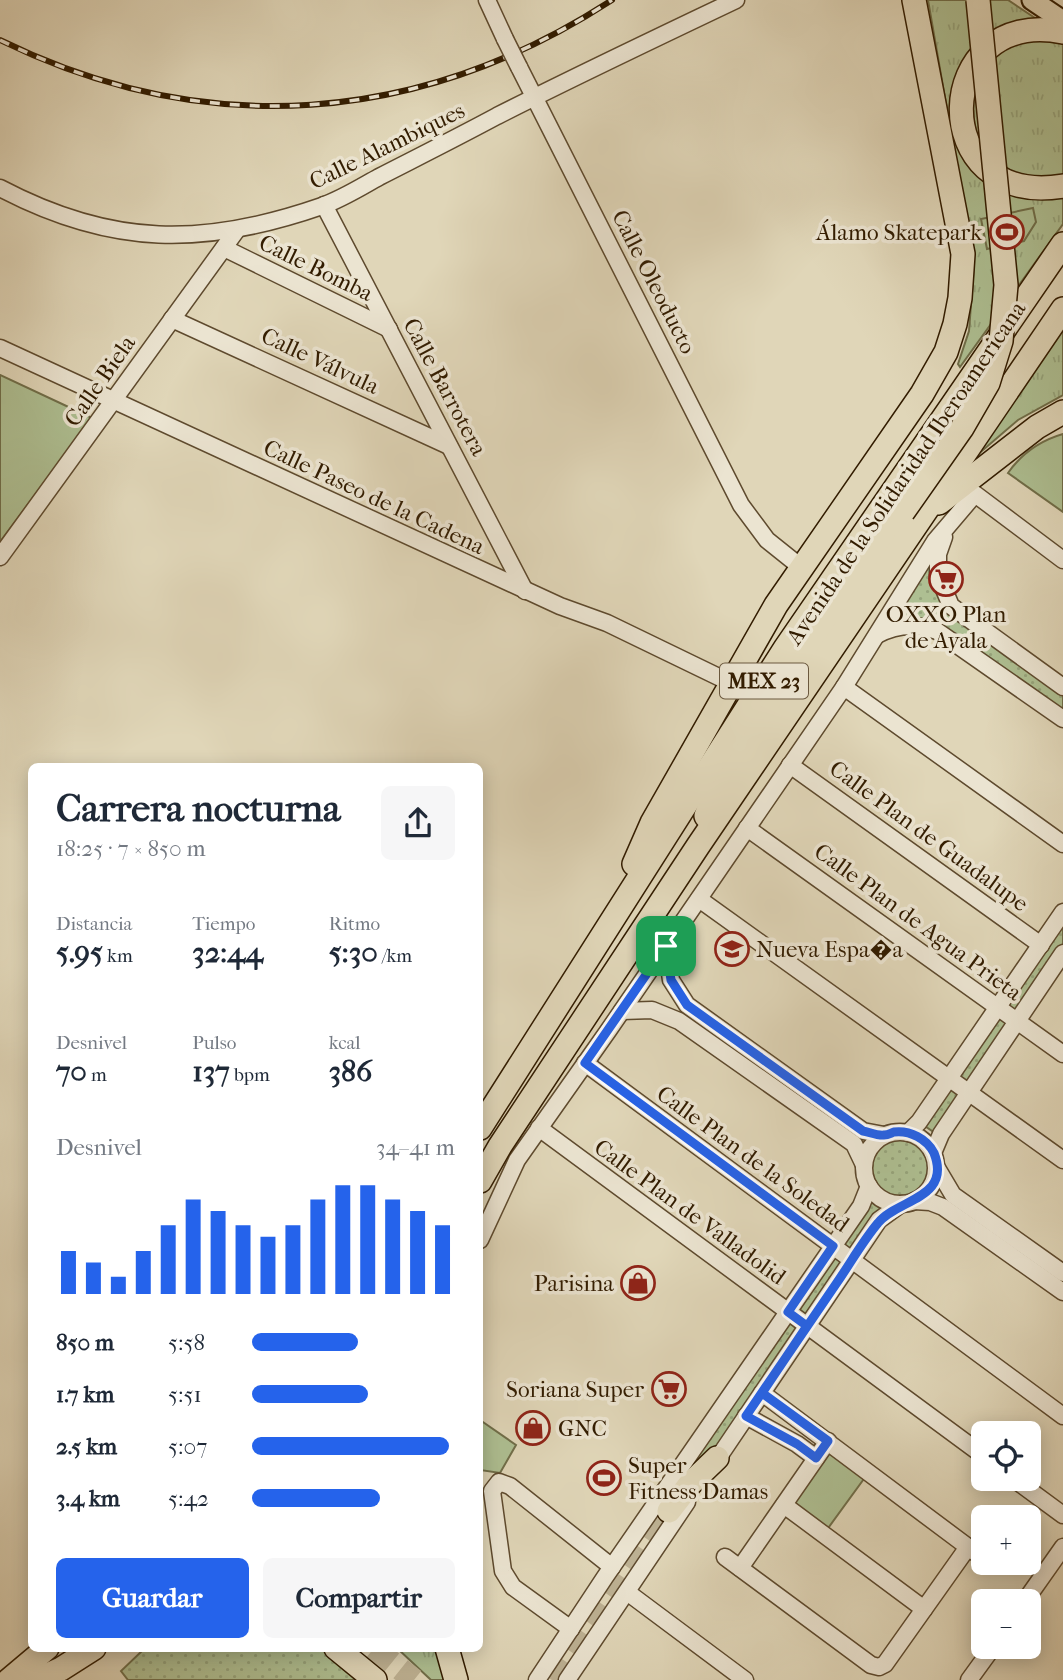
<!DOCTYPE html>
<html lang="es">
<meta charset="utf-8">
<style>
body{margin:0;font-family:"IM FELL French Canon",serif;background:#f6f6f7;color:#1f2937;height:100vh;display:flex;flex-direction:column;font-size:26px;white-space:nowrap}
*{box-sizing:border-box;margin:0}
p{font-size:23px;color:#747a83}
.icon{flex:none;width:38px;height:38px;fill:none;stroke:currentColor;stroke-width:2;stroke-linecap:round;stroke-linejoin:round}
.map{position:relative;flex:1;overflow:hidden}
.side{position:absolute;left:28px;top:763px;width:455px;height:889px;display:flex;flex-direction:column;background:#fff;border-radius:10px;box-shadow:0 4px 18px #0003}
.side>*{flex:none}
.buttons{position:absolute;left:971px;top:1421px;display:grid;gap:14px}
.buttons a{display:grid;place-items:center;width:70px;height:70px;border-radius:10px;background:#fff;box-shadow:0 4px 18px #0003;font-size:35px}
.pin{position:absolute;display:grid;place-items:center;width:60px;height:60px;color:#fff;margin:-30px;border-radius:14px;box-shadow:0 4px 10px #0006}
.round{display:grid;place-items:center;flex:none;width:74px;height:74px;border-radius:10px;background:#f6f6f7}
.headline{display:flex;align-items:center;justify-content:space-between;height:119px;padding:0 28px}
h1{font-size:38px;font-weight:800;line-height:52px}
.figures{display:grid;grid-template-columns:repeat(3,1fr);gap:10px;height:119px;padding:7px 28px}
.figures div{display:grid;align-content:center}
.figures b{font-size:30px;font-weight:800}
.figures small{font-size:19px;font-weight:400}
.figures p{font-size:19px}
.chart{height:196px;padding:14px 28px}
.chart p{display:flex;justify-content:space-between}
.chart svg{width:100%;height:126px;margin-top:7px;stroke:#2563eb;stroke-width:6}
.button{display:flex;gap:14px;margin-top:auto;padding:14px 28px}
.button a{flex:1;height:80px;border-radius:10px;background:#2563eb;color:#fff;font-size:28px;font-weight:800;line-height:80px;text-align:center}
.button a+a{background:#f6f6f7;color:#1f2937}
ul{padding:0 28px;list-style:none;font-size:23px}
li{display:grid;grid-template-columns:112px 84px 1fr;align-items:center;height:52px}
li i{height:18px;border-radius:9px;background:#2563eb}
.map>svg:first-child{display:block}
.grass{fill:url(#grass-tufts);stroke:#706e49;stroke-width:2}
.park{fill:#aebf92;stroke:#706e49;stroke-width:2}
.garden{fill:url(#garden-dots);stroke:#706e49;stroke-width:2}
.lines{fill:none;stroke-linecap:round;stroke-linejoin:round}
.highway-tunnel{stroke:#bdb193;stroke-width:23;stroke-dasharray:23 11;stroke-linecap:butt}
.minor-casing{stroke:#5e4a2e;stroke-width:19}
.major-casing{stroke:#321c00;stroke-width:23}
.highway-casing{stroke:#321c00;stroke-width:26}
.minor{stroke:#ebe4d1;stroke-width:16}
.major{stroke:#e0d6b8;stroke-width:19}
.highway{stroke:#e0d6b8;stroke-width:23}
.rail-casing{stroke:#321c00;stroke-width:6}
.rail{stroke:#ebe4d1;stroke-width:3.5;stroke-dasharray:10;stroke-linecap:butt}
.minor-bridge-casing{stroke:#5e4a2e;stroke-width:19;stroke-linecap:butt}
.highway-bridge-casing{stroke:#321c00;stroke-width:26;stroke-linecap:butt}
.minor-bridge{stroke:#ebe4d1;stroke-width:16}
.highway-bridge{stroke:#e0d6b8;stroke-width:23}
.route-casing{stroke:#fff;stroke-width:14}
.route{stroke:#2563eb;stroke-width:9}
.labels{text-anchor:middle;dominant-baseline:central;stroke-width:7;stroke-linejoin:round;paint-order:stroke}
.shield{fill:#ebe4d1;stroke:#6a583f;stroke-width:2}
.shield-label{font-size:21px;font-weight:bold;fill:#321c00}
.street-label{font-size:23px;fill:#321c00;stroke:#ebe4d1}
.poi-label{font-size:23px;fill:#321c00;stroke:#ebe4d1;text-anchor:end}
</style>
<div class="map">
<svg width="1063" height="1680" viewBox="0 0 1063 1680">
<defs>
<pattern id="grass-tufts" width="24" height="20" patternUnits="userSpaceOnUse" patternTransform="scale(1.75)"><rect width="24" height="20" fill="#aebf92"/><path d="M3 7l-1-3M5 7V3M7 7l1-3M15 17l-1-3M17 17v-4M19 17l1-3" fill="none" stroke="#96a47c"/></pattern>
<pattern id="garden-dots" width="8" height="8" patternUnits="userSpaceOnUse" patternTransform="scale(1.75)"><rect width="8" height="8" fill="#aebf92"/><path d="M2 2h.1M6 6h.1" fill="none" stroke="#96a47c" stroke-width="1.8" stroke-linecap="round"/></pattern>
</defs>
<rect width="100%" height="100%" fill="#e0d6b8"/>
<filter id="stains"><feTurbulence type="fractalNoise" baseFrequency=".00286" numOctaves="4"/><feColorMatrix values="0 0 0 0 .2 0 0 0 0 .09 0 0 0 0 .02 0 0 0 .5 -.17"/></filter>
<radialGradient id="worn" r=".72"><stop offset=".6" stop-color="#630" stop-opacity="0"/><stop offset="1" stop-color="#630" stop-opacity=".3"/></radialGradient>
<g class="grass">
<polygon points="928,0 1008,0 1038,20 1013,25 974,47 962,63 954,82 952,122 960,149 1008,191 1028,198 1063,195 1063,224 960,367 958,364 969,331 974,265"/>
<polygon points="1063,38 1063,175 1021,179 978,145 972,108 974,90 992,57 1015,42"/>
<polygon points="1063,325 1063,395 1018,420 976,456"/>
<polygon points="398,1649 441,1649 447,1680 431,1680"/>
</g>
<g class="park">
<polygon points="1033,208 1036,222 1024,241 987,249 981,219"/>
<polygon points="0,375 92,418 0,542"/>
<path d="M 1063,434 L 1063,512 L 1008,473 C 1022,453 1039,441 1063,434 Z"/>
<polygon points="480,1420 516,1445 500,1473 480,1470"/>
<polygon points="831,1450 866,1476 826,1531 791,1505"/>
</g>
<g class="garden">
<polygon points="943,531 938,575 951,606 1063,687 1063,717 936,628 881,628"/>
<polygon points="1063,912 1063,949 938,1135 919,1122"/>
<circle cx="901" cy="1167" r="31"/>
<polygon points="865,1196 888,1214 717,1458 663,1499"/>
<polygon points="326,1648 368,1680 128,1680 121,1671 144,1649"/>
</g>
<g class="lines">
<g class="highway-tunnel">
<polyline points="374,1648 414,1680"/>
<polyline points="552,1680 669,1511"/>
</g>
<g class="minor-casing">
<g id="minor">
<polyline points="487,0 505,39"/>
<polyline points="519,67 741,505 767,540 802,568"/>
<path d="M 0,188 C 112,247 204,247 322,206 C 342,199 361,187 379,177 C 418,157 458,137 497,116 C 576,76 656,38 736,0"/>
<polyline points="324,205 525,591"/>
<polyline points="224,248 389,329"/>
<polyline points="172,319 449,446"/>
<polyline points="0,348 560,606 607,623 731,683"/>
<polyline points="944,537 938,554 938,575 951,606 1063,687"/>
<polyline points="0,557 236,231"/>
<path d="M 877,635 C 897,624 916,623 937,631 L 1063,719"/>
<polyline points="844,687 1063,844"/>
<polyline points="790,765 1041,945"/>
<polyline points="747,828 1063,1054"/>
<polyline points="699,899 1063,1160"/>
<polyline points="666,946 671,980 687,1005 863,1131 884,1135"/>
<polyline points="622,1011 652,1010 679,1021 854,1144 864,1165"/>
<polyline points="585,1063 1063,1416"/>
<polyline points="539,1128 984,1456"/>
<circle cx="900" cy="1168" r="36"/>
<polyline points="908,1133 919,1122 1063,912"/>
<polyline points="933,1153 941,1134 1063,953"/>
<polyline points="937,1168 953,1195 1063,1273"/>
<polyline points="914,1201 930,1202 943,1207 1063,1292"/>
<polyline points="480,1240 517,1160 608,1031 844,687 935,541 975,494 1063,560"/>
<polyline points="762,1393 980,1556"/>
<polyline points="746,1416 797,1444 816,1458"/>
<polyline points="712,1467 879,1220 901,1204"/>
<polyline points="1014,1479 1063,1515"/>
<polyline points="784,1505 924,1609"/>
<polyline points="725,1557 871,1665 879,1667 885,1664 968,1547"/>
<polyline points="740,1568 828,1441"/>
<polyline points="627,1592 745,1680"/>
<polyline points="1025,1601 1063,1547"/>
<polyline points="571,1629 513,1587 503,1571 492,1491 499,1482 510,1486 612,1567"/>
<polyline points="537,1680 605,1577 861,1206 869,1186"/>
<polyline points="567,1680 687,1502"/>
<polyline points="969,1680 993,1647"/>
</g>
</g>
<g class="major-casing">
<polyline id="major" points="1032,0 1063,21"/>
</g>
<g class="highway-casing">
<g id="highway">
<path d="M 1063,32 C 931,6 924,209 1063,186"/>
<polyline points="939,503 1037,427 1063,412"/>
<path d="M 706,816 C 720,777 746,740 769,705 C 812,639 857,575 903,512"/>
<polyline points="634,864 652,823 776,605 922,394 946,352 955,324 960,298 963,254 914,0"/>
<polyline points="480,1128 786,647 1063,244"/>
<polyline points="480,1181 500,1146 698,846 1063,309"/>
<polyline points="669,1511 690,1484 717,1458"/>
<polyline points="336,1648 375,1680"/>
<polyline points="447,1648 456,1680"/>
<polyline points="9,1680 47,1648"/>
<polyline points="37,1680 61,1669 94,1648"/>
</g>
</g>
<use href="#minor" class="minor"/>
<use href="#major" class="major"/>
<use href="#highway" class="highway"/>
<g class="rail-casing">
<path id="rail" d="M 0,40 C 206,141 420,125 612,0"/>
</g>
<use href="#rail" class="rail"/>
<g class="minor-bridge-casing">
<polyline id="minor-bridge" points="505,39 519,67"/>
</g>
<g class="highway-bridge-casing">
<polyline id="highway-bridge" points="903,512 962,428 988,383 1001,341 1006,285 978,0"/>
</g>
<use href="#minor-bridge" class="minor-bridge"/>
<use href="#highway-bridge" class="highway-bridge"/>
</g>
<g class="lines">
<g class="route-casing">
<path id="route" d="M 666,946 L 585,1063 L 833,1246 L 788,1312 L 807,1326 L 762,1393 L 828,1441 L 816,1458 L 797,1444 L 746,1416 C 776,1372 806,1328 836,1284 C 850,1264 862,1242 878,1223 C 897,1199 952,1199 934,1153 C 927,1139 910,1130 894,1132 C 891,1133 888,1135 884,1135 C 878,1136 869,1132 863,1131 L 687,1005 L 671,980 L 666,946"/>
</g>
<use href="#route" class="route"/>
</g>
<defs>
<g id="stadium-ring" transform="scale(1.75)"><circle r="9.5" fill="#ebe4d1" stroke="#8f2418" stroke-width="1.5"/><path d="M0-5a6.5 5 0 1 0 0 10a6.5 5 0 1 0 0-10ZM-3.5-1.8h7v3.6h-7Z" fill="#8f2418"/></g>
<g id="supermarket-ring" transform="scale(1.75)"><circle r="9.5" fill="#ebe4d1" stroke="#8f2418" stroke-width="1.5"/><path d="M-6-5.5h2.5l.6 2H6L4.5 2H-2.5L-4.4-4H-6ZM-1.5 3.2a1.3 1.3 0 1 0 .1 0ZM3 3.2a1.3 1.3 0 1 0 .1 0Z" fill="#8f2418"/></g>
<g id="school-ring" transform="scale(1.75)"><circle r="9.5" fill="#ebe4d1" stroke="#8f2418" stroke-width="1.5"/><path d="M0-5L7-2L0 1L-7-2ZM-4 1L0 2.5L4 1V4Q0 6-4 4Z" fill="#8f2418"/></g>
<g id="shop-ring" transform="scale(1.75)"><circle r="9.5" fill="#ebe4d1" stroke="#8f2418" stroke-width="1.5"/><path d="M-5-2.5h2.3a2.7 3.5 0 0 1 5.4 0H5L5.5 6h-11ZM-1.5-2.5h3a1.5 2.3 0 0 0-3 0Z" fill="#8f2418"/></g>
</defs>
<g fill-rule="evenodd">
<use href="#stadium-ring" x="1007" y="232"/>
<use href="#supermarket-ring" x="946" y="579"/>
<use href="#school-ring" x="732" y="949"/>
<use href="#shop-ring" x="638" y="1283"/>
<use href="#supermarket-ring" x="669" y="1389"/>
<use href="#shop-ring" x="533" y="1428"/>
<use href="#stadium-ring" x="604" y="1478"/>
</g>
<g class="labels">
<rect class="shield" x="720" y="663.5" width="88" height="35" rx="5"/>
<g class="shield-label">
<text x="764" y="681">MEX 23</text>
</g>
<g class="street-label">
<text transform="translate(387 146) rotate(-26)">Calle Alambiques</text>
<text transform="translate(316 268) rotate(26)">Calle Bomba</text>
<text transform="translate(654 282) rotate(63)">Calle Oleoducto</text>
<text transform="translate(320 361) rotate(25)">Calle Válvula</text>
<text transform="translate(100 381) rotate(-55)">Calle Biela</text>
<text transform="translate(445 387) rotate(62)">Calle Barrotera</text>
<text transform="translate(906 473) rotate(-56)">Avenida de la Solidaridad Iberoamericana</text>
<text transform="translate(374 497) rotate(25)">Calle Paseo de la Cadena</text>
<text transform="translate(929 836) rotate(36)">Calle Plan de Guadalupe</text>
<text transform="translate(918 922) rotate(36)">Calle Plan de Agua Prieta</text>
<text transform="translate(753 1159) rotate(36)">Calle Plan de la Soledad</text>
<text transform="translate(690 1212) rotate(36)">Calle Plan de Valladolid</text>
</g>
<g class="poi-label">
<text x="982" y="232">Álamo Skatepark</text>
<text x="946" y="614" text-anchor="middle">OXXO Plan<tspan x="946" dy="26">de Ayala</tspan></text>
<text x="756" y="949" text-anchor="start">Nueva Espa�a</text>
<text x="614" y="1283">Parisina</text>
<text x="644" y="1389">Soriana Super</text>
<text x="558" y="1428" text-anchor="start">GNC</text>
<text x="628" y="1465" text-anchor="start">Super<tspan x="628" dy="26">Fitness Damas</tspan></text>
</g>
</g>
<rect width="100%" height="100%" filter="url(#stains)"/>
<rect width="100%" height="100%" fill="url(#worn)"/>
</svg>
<div class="buttons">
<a><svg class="icon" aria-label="locate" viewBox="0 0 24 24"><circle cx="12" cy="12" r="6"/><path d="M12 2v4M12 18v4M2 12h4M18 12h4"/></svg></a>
<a>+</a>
<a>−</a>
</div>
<div class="pin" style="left:666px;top:946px;background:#1e9e55"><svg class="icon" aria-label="arrive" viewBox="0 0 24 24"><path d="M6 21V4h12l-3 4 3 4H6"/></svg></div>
<section class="side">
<div class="headline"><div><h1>Carrera nocturna</h1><p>18:25 · 7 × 850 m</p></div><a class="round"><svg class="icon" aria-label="share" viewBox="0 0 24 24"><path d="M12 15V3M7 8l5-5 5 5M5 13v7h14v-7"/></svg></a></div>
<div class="figures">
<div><p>Distancia</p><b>5.95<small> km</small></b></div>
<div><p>Tiempo</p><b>32:44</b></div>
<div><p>Ritmo</p><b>5:30<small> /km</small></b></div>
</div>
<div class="figures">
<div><p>Desnivel</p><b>70<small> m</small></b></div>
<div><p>Pulso</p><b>137<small> bpm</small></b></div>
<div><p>kcal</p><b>386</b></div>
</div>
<div class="chart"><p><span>Desnivel</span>34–41 m</p>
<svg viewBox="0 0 160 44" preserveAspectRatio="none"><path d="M5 44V29M15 44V33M25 44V38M35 44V29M45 44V20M55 44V11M65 44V15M75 44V20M85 44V24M95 44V20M105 44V11M115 44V6M125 44V6M135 44V11M145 44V15M155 44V20"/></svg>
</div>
<ul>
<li><b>850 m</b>5:58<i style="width:52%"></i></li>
<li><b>1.7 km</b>5:51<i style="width:57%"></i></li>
<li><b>2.5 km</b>5:07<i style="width:97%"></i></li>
<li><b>3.4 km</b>5:42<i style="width:63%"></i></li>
</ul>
<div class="button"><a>Guardar</a><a>Compartir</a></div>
</section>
</div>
